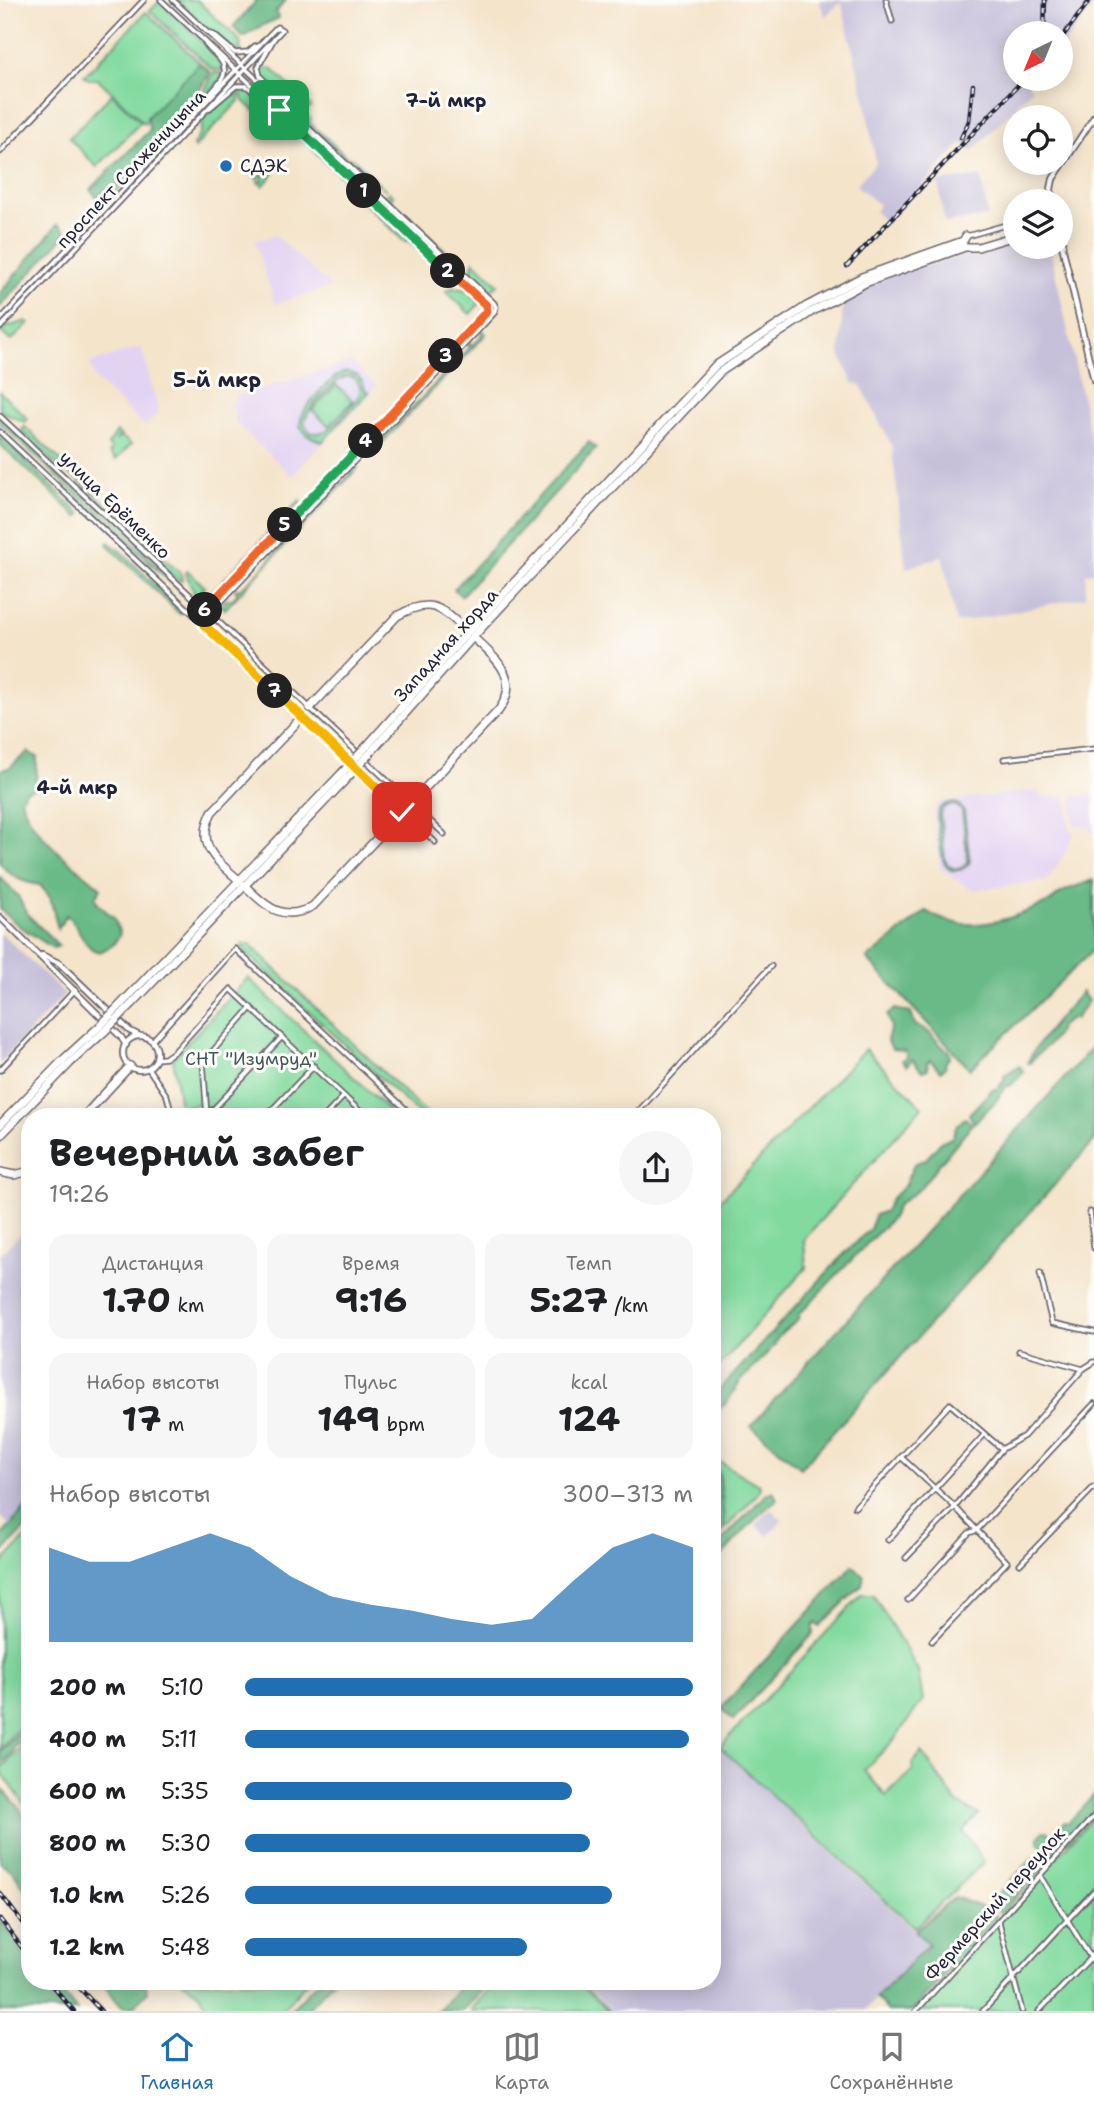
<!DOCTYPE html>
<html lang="ru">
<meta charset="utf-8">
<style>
body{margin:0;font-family:"Shantell Sans",sans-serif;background:#f6f6f6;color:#202124;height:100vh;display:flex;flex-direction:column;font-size:26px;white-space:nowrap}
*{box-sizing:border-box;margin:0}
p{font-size:23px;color:#757577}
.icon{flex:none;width:38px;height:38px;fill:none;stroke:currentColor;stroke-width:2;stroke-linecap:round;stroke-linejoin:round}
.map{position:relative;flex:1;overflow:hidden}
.side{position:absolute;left:21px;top:1108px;width:700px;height:882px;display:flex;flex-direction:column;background:#fff;border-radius:28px;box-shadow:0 4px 18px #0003}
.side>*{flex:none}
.needle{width:46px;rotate:223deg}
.controls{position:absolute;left:1003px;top:21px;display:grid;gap:14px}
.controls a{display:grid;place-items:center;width:70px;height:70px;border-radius:50%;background:#fff;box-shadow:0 4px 18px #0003;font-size:35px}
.pin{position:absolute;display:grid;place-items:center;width:60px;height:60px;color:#fff;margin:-30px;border-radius:14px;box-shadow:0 4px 10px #0006}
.km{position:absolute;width:35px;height:35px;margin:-18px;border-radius:50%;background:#222;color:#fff;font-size:19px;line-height:35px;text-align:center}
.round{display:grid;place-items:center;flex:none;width:74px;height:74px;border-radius:37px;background:#f6f6f6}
.overview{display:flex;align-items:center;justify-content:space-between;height:119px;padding:0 28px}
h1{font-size:38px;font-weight:700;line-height:52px}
.stats{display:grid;grid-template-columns:repeat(3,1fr);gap:10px;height:119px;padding:7px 28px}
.stats div{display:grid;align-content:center;border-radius:18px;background:#f6f6f6;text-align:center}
.stats b{font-size:35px;font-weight:700}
.stats small{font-size:19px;font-weight:400}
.stats p{font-size:19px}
.chart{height:196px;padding:14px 28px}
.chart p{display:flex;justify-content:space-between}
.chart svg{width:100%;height:126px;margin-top:7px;fill:#1f6fb2;opacity:.7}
ul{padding:0 28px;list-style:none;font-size:23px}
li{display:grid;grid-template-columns:112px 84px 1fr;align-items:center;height:52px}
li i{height:18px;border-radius:9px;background:#1f6fb2}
.dock{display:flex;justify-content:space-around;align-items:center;height:98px;border-top:2px solid #e0e0e0;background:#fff;font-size:19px;color:#757577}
.dock a{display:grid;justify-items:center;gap:4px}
.dock .selected{color:#1f6fb2}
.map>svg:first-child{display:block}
.built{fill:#e3d3f3}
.industrial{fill:#c6c0da}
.green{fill:#82da9f;stroke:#527e6d;stroke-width:2;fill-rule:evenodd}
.forest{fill:#69ba86;stroke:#466e60;stroke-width:2}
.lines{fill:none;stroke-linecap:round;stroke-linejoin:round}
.minor-casing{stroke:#6c666d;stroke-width:7}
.tertiary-casing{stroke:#6c666d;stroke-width:8}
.trunk-casing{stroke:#6c666d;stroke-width:10}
.minor{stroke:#fff;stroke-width:3.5}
.tertiary{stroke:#fff;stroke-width:4.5}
.trunk{stroke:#fff;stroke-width:7}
.rail-casing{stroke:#22223b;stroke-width:4.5}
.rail{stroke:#fdfcf7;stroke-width:2;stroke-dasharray:5;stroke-linecap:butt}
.trunk-bridge-casing{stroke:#6c666d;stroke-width:10;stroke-linecap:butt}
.trunk-bridge{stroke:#fff;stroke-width:7}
.split-1-casing{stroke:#fff;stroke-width:14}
.split-2-casing{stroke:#fff;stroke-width:14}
.split-3-casing{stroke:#fff;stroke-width:14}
.split-4-casing{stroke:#fff;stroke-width:14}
.split-5-casing{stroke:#fff;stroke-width:14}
.split-6-casing{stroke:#fff;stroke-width:14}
.split-7-casing{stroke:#fff;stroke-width:14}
.split-8-casing{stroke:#fff;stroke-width:14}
.split-9-casing{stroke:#fff;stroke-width:14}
.split-1{stroke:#22a559;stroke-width:9}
.split-2{stroke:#22a559;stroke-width:9}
.split-3{stroke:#f0652b;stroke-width:9}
.split-4{stroke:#f0652b;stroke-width:9}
.split-5{stroke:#22a559;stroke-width:9}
.split-6{stroke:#f0652b;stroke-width:9}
.split-7{stroke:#f5b400;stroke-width:9}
.split-8{stroke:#f5b400;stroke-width:9}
.split-9{stroke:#f5b400;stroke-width:9}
.poi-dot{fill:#1f6fb2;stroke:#fdfcf7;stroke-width:2.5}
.labels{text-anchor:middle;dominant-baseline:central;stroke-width:6;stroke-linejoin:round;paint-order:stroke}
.poi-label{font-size:18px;fill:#22223b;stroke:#fdfcf7;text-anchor:start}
.street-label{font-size:18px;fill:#22223b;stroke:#fdfcf7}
.park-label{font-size:18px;fill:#3f5959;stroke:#fdfcf7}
.neighbourhood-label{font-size:19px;font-weight:bold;fill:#22223b;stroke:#fdfcf7}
.quarter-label{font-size:21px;font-weight:bold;fill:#22223b;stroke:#fdfcf7}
</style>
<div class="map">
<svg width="1094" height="2011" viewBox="0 0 1094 2011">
<rect width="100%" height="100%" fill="#fdfcf7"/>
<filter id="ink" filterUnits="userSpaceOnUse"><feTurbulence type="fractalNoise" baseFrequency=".0143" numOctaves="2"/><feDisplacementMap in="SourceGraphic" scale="14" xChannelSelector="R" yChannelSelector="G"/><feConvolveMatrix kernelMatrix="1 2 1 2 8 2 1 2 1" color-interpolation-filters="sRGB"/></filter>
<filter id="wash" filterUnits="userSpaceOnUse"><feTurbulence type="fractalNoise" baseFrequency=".00686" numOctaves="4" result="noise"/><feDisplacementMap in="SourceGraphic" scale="28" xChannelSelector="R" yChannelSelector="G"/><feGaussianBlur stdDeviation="1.57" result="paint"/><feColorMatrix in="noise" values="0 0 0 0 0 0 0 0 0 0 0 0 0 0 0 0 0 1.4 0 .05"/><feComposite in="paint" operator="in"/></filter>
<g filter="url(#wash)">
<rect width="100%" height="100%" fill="#f4e4ca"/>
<g class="built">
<polygon points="275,235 284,243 331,287 275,304 255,241"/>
<polygon points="141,347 159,412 145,426 95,379 90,363"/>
<polygon points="351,362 377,386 292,476 237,424 231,404 239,395"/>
<polygon points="1039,790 1040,796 1065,797 1065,802 1067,802 1070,831 1075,831 1064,855 1047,881 971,890 940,868 934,812 940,802"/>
<polygon points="1094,795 1094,833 1091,833 1090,827 1074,825 1072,797"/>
</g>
<g class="industrial">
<polygon points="819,0 1094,0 1094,4 1061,49 1060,33 1015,33 1015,79 1033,79 1028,84 1032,89 973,151 962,143 887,223 875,212 879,205 856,185 876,163 865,99 841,2 825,16"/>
<polygon points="981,176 988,217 945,223 938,182"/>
<polygon points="1015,243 1015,247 1050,248 1094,452 1094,572 1086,574 1085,597 956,623 942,555 933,560 906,568 892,447 861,385 853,383 840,354 843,303 895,273"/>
<polygon points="0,932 65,994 0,1063"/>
<polygon points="30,1224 30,1504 10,1526 0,1516 0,1255"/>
<polygon points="771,1509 783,1520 768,1536 756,1525"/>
<polygon points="712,1741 929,1944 865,2010 612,2011 580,1981 712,1981"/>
</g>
<g class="green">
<polygon points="177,0 197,0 240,41 241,52 230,48"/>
<path d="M 160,1 C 172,12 220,57 223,70 L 213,70 L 150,11 Z"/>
<polygon points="146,12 200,63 147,117 145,124 98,79 88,79 84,76"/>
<polygon points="259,68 272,69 311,107 306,110 292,108 265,79"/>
<polygon points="214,73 223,73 220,80 197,108 78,234 76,232 197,104"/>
<polygon points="250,75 490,303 490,305 248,77"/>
<polygon points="238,87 239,101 194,148 193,145 200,134 203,118"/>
<path d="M 241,87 C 249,89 283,113 285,121 C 287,126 286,132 283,137 L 242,99 Z"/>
<polygon points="112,94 141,122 97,167 69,138"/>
<polygon points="304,114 311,119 309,122 349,159 352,157 386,190 356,164 358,169 348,162 302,119"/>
<polygon points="292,128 373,203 369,208 365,204 367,201 297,135 294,137 291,134"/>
<polygon points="261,161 268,168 266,172 272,169 275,172 263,186 258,182 263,180 263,174 258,179 250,173"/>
<polygon points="389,192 393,196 390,199 461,265 463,262 466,265 467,271 463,271 384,196"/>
<polygon points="372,208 397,233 400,231 409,237 455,280 454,283 449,283 446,281 448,278 408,240 405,242 371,210"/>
<polygon points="474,261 498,284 488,294 472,278 472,266"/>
<polygon points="452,288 465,289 480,303 470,314 446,291"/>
<polygon points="26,321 29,323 11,341 0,331 4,328"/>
<polygon points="482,330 486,334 377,448 393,423 398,423 471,346 467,345 470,342 473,345 480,338"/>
<path d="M 346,372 C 357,373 363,379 365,390 L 369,392 L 322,442 L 307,435 L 300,426 C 299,410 331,376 346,372 ZM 349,376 C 359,379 362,387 359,396 C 348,409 328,440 310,432 L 304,424 C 305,411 336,377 349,376 Z"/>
<polygon points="336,385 353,401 329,426 312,410"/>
<polygon points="0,392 28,419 25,422 0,411"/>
<polygon points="0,416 188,595 188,596 186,597 0,423"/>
<polygon points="25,427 98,496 97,498 72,475 61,469 21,431"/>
<polygon points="117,432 120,435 116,441 121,436 131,444 116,460 109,453 112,449 108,445"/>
<polygon points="0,437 81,514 78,517 0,444"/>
<path d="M 354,465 L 358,468 L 225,609 L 221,605 L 227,599 L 233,599 L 238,593 L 235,590 C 247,589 271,557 281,547 L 281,542 L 292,530 L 298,530 L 304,523 L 302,520 L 307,519 L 351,473 L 350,468 Z"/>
<polygon points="100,498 182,575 182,580 179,581 96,503"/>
<polygon points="300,500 300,506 295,507 260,543 264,544 261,547 258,544 256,546 255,554 250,554 225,581 229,581 226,584 222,583 221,590 214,598 210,594"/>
<polygon points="108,542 118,549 183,611 180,614 107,544"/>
<polygon points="187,570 205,587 196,597 186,574"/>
<path d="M 950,803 L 958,804 L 964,811 L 970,862 C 963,872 949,875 944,862 C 941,855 936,820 938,812 C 940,806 945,804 950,803 ZM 951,805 L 957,806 L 962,811 L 968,862 C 961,872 950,871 945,860 L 940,814 L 944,807 Z"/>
<polygon points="243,944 249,944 429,1116 421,1116 242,949"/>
<polygon points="248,978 395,1116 204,1116 202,1103 180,1108 173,1058"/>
<polygon points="865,1049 922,1107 804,1239 806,1268 712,1374 712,1209"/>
<polygon points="712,1457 760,1486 759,1492 725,1529 719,1474 712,1468"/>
<polygon points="30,1533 30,1716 0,1748 0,1566"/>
<polygon points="862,1594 873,1594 918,1670 923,1700 893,1741 864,1770 886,1796 913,1770 912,1764 922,1752 957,1803 979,1814 963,1831 984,1862 915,1928 720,1747"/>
<polygon points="30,1737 30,1812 0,1770"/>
<polygon points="1094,1816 1094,2008 1088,2011 917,2011"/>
<polygon points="182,1981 308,1981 281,2011 211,2011 200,1995"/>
<polygon points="497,1981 577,1981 609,2011 470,2011"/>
</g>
<g class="forest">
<polygon points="257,0 286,0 276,12 279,18 263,25 243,37 233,27"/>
<polygon points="200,63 211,73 192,99 112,191 107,189 97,197 90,190 150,130 147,117"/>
<polygon points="58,224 67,233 0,307 0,293"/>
<polygon points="589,442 596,448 461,596 454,589"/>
<path d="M 28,752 L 37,757 L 36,788 L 25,791 L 21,800 C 34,839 72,862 101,888 L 95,897 L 98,904 L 114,918 L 120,934 L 113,945 L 100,952 C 80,947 81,925 66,915 L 58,929 L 50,897 L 40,885 C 22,882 12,878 0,863 L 0,770 L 9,768 Z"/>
<polygon points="0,877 18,896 27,914 59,946 53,948 19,926 0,909"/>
<path d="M 1094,880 L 1094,949 L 970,1069 L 867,959 L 926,911 C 964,936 1007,921 1045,904 C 1052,901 1057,895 1063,892 C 1072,887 1084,884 1094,880 Z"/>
<path d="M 1082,992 L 1088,1001 L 1075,1019 L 1071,1019 L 1060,1026 C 1058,1042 1038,1050 1030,1063 L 1027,1063 C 1041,1036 1062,1015 1082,992 Z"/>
<path d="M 895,1009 L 911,1013 L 915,1025 C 934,1031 934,1042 949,1052 L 950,1058 L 946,1061 L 945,1068 L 940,1071 L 931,1060 L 927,1062 L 928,1069 L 922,1071 L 912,1059 L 907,1066 L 902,1060 L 907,1057 L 905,1051 L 892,1049 L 887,1040 L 891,1027 L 887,1015 Z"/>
<polygon points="1094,1045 1094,1141 801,1468 751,1426"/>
<polygon points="1019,1066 1024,1072 1010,1086 1006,1086 996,1101 974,1123 969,1114 993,1089 996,1090 1004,1081 1004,1075"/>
<polygon points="965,1118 972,1124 919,1189 897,1206 892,1218 799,1314 798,1320 778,1337 774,1346 740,1382 727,1402 715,1413 712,1398 844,1254 870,1229 875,1215 885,1211 891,1199 905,1185 914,1164 926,1159 942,1141 952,1138 957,1125"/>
<polygon points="713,1467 719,1473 725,1529 712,1543"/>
<path d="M 773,1491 L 777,1499 C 753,1519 733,1543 712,1567 L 712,1551 L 766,1494 Z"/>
<polygon points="30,1503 30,1524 0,1555 0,1534 4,1533"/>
<polygon points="853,1565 864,1576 862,1585 819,1627 816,1623 813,1626 813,1634 733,1720 721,1708"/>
<polygon points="30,1721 30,1733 21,1742 14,1747 12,1754 0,1765 0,1751"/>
<polygon points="0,1786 18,1806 30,1826 30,1898 14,1872 0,1862"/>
<polygon points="1094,1795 1094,1812 1067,1842 1063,1842 1056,1831 1064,1822 1069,1822"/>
<polygon points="1043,1831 1047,1831 1054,1838 1059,1849 1051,1858 1039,1843 1039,1837"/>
<polygon points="1033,1858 1043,1860 1043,1867 1001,1913 995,1908 1000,1891"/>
<polygon points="955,1897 989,1910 997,1917 912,2011 888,2011 876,1998 929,1944 915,1931"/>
<polygon points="0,1920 30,1954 30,1981 53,1981 77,2011 0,2011"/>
<polygon points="100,1981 150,1981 146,1984 147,1992 133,2007 122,2007"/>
<polygon points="319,1981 333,1981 306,2011 289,2011"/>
<polygon points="466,1981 490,1981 463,2011 437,2011"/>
</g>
</g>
<g filter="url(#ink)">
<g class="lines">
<g class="minor-casing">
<g id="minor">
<polyline points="161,0 486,305"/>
<polyline points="173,0 494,303 496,307 494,313 481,327 218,605 204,625"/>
<polyline points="886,0 892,21"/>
<polyline points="210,34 214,35 235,53 248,52 255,46"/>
<path d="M 204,41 C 207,48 214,53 219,58 C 235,76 212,88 204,102"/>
<polyline points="272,89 260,76 258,67 275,37"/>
<polyline points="210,108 236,86 246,86 260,96"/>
<polyline points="0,152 144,0"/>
<polyline points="967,236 1009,224 1015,227"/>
<polyline points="0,320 270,34 277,27 282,30 0,328"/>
<polyline points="0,416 444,834"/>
<polyline points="0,432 350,762"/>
<polyline points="197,618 484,316 487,311 486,305"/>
<polyline points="1004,759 1094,749"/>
<polyline points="355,767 435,842"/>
<polyline points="152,1041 235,949 413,1116"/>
<polyline points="156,1059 165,1058 175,1051 231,989 365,1116"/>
<polyline points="148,1068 167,1096 172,1116"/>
<polyline points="0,1070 75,990"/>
<polyline points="207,1116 203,1062 251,1008"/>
<polyline points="207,1116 282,1037"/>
<polyline points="266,1116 314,1066"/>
<polyline points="325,1116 344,1096"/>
<polyline points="634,1116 771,966"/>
<polyline points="1090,1212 1094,1248"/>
<polyline points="1040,1273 1052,1323 1094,1332"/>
<polyline points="1019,1351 1083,1369 1094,1362"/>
<polyline points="901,1457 955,1507 1007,1562 932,1641"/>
<polyline points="855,1507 950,1404 1002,1449"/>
<polyline points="888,1540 984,1435"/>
<polyline points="906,1558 955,1507 1002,1449 1024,1436 1083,1369"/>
<polyline points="1020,1564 1094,1487"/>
<polyline points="908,1600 969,1533 977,1530 1094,1404"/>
<polyline points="1040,1876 1094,1963"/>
<polyline points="999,1922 1022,2011"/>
<polyline points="916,2011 1094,1816"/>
<polyline points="983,2011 1094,1891"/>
<polyline points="1039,2011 1094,1954"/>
</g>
</g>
<g class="tertiary-casing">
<g id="tertiary">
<polyline points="1052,201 1051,189 1053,179 1094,117"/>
<polyline points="1060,237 1094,380"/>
<polyline points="0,917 121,1037 126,1045"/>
<polyline points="42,955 59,963 130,1031 140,1036"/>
<circle cx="140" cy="1053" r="17"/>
</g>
</g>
<g class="trunk-casing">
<g id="trunk">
<polyline points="1060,243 1062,243"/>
<path d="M 310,708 L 397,616 C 432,596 441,608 468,632"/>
<polyline points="366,747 468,632 715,366 807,306 862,277 963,241 966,236"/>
<polyline points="371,752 473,637 720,372 811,312 865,283 965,247 978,247 1015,236"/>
<path d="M 411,803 L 499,710 C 522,678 495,658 473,637"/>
<path d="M 240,881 C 216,860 195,846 212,812 L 302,717"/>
<path d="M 245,886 C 267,907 283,923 313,906 L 402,812"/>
<polyline points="127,998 342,773"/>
<polyline points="132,1004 347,778"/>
<polyline points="84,1116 130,1066"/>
<polyline points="0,1125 65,1058 100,1026"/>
<polyline points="0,1136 70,1063 105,1031"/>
<polyline points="0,1172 14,1175 30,1171"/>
</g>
</g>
<use href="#minor" class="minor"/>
<use href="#tertiary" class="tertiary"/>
<use href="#trunk" class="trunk"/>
<g class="rail-casing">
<g id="rail">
<polyline points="1044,33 1045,0"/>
<polyline points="1060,40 1090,0"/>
<polyline points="961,138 969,121 973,85"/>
<polyline points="847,266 1024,79"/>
<polyline points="0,1893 30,1933"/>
<polyline points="0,1919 30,1958"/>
<polyline points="48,1981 74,2011"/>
<polyline points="73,1981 101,2011"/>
</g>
</g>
<use href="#rail" class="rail"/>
<g class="trunk-bridge-casing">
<g id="trunk-bridge">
<polyline points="342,773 366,747"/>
<polyline points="347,778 371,752"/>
<polyline points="100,1026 127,998"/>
<polyline points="105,1031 132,1004"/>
</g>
</g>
<use href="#trunk-bridge" class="trunk-bridge"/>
</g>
</g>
<g class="lines" filter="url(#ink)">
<g class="split-1-casing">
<polyline id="split-1" points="279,110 364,191"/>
</g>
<g class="split-2-casing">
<polyline id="split-2" points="364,191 448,271"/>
</g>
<g class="split-3-casing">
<polyline id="split-3" points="446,356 487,311 486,305 448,271"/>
</g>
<g class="split-4-casing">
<polyline id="split-4" points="366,441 446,356"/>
</g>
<g class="split-5-casing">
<polyline id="split-5" points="285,525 366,441"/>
</g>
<g class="split-6-casing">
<polyline id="split-6" points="205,610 285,525"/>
</g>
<g class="split-7-casing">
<polyline id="split-7" points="205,610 210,615 204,625 275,691"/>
</g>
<g class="split-8-casing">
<polyline id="split-8" points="275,691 359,771"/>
</g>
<g class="split-9-casing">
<polyline id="split-9" points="359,771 402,812"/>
</g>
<use href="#split-1" class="split-1"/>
<use href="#split-2" class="split-2"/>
<use href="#split-3" class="split-3"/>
<use href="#split-4" class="split-4"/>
<use href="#split-5" class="split-5"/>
<use href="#split-6" class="split-6"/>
<use href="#split-7" class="split-7"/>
<use href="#split-8" class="split-8"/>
<use href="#split-9" class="split-9"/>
</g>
<circle class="poi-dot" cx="226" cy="166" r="7"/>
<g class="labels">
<g class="poi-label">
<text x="240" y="166">СДЭК</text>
</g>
<g class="street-label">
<text transform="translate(131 169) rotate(-47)">проспект Солженицына</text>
<text transform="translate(115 505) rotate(44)">улица Ерёменко</text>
<text transform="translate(446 645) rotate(-48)">Западная хорда</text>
<text transform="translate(995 1904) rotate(-48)">Фермерский переулок</text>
</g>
<g class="park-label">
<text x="251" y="1059">СНТ "Изумруд"</text>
</g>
<g class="neighbourhood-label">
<text x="446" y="100">7-й мкр</text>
<text x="77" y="787">4-й мкр</text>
</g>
<g class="quarter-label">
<text x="217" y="380">5-й мкр</text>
</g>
</g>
</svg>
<div class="controls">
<a><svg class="needle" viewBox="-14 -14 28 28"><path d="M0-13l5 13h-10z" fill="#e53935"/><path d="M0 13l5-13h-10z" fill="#757577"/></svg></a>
<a><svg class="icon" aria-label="locate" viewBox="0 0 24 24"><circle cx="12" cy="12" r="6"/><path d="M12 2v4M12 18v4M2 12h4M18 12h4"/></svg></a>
<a><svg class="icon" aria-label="layers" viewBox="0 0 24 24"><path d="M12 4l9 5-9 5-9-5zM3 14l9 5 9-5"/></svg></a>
</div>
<div class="pin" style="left:279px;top:110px;background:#1e9e55"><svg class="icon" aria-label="arrive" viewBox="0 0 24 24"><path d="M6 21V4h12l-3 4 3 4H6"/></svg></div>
<div class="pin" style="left:402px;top:812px;background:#d93025"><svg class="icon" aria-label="check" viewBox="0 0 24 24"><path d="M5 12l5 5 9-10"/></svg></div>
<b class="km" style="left:364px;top:191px">1</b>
<b class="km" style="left:448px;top:271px">2</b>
<b class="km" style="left:446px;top:356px">3</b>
<b class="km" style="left:366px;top:441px">4</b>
<b class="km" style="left:285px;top:525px">5</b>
<b class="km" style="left:205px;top:610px">6</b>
<b class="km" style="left:275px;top:691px">7</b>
<section class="side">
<div class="overview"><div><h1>Вечерний забег</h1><p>19:26</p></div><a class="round"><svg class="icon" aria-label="share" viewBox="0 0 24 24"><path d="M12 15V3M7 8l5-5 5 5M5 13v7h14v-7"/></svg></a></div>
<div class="stats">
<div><p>Дистанция</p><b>1.70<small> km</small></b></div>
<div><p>Время</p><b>9:16</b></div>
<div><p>Темп</p><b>5:27<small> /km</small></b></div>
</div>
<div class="stats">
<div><p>Набор высоты</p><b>17<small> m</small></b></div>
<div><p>Пульс</p><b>149<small> bpm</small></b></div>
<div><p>kcal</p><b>124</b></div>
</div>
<div class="chart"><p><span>Набор высоты</span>300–313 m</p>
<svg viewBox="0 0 160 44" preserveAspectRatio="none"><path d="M0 44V11L10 16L20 16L30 11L40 6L50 11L60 21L70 28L80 31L90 33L100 36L110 38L120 36L130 23L140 11L150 6L160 11V44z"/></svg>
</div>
<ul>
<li><b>200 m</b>5:10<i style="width:100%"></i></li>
<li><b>400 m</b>5:11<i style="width:99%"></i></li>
<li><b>600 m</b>5:35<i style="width:73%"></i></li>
<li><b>800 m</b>5:30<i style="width:77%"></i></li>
<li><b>1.0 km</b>5:26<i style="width:82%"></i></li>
<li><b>1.2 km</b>5:48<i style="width:63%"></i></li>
</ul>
</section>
</div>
<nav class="dock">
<a class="selected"><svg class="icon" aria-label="home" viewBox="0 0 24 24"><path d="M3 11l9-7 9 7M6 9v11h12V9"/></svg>Главная</a>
<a><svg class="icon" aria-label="map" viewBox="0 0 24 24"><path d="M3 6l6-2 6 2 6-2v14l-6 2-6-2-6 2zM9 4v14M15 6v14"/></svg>Карта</a>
<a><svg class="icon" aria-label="saved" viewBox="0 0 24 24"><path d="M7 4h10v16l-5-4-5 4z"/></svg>Сохранённые</a>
</nav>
